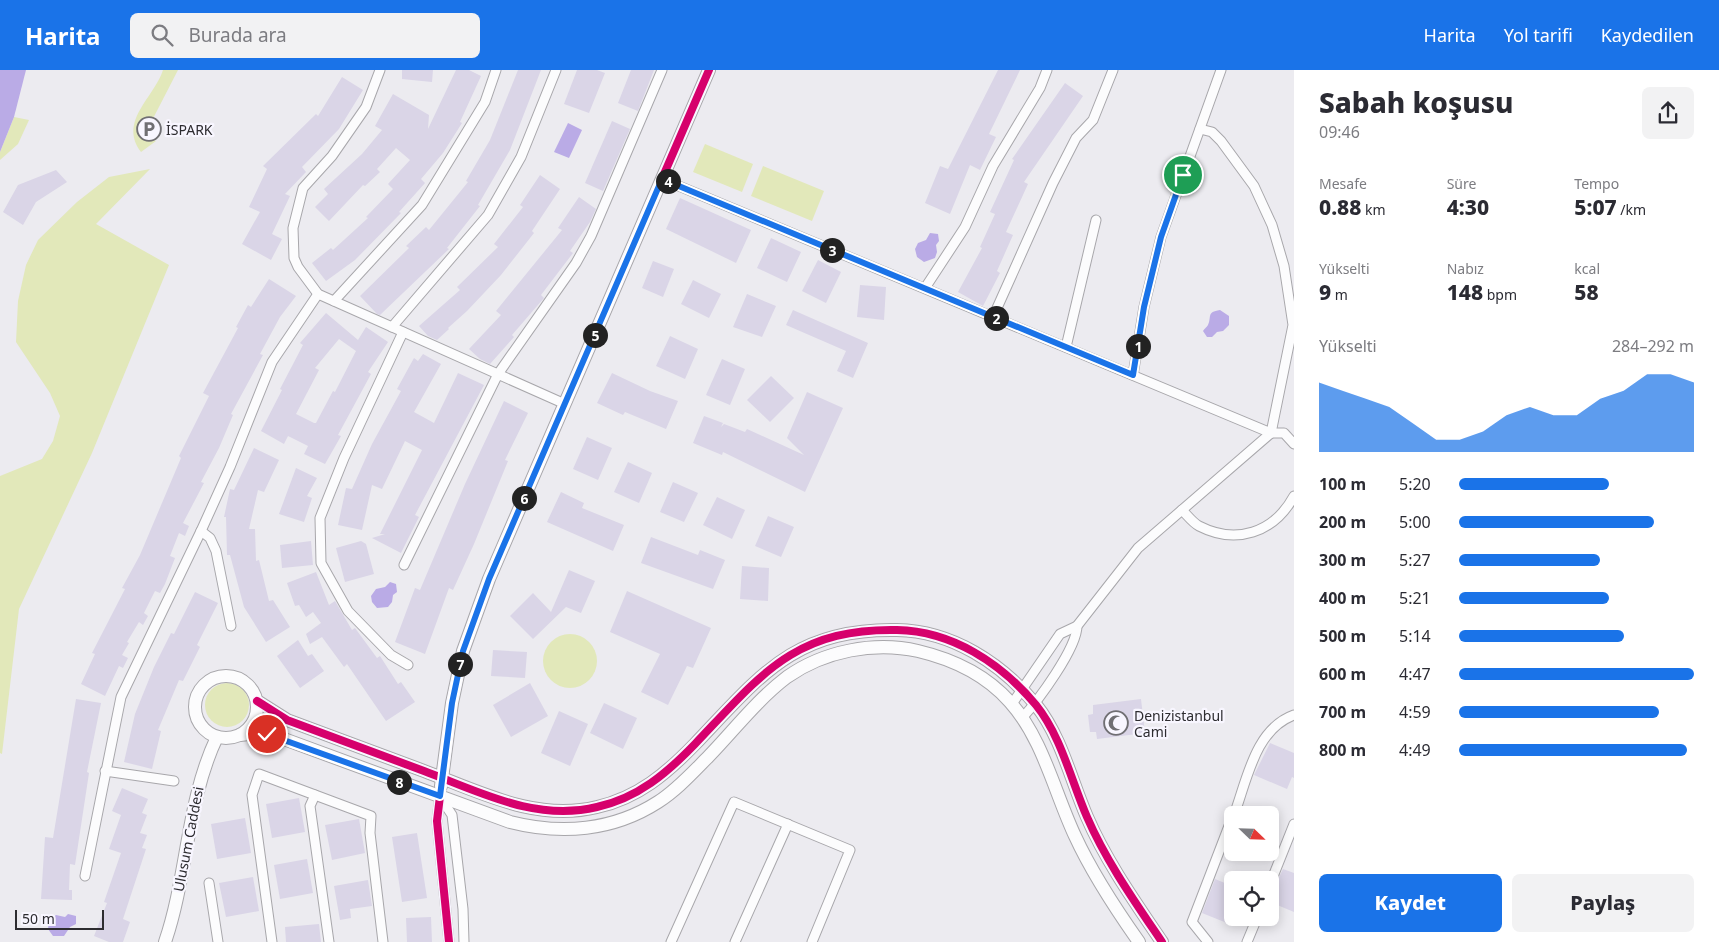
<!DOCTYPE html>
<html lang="tr">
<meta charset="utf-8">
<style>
body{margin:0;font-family:"Noto Sans",sans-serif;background:#f2f2f3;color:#2b2b33;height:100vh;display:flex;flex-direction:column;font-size:19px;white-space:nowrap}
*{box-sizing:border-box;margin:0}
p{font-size:16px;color:#7c7c81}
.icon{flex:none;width:28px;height:28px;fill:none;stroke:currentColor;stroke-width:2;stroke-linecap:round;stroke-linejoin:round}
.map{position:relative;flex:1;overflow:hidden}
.sheet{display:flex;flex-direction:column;background:#fff;width:425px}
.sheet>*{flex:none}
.needle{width:32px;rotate:113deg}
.controls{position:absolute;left:1224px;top:736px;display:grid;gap:10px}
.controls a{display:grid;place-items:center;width:55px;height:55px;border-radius:8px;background:#fff;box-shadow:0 2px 12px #0003;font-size:25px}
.scale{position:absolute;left:15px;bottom:12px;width:89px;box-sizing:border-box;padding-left:5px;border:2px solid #2d2c30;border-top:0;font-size:14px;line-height:18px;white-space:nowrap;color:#2d2c30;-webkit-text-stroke:4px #f8f6ff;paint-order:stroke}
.pin{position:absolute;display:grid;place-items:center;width:42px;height:42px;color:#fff;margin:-21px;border:2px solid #fff;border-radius:50%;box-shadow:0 1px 5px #0007}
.km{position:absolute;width:25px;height:25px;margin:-12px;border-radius:50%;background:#222;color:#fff;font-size:14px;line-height:25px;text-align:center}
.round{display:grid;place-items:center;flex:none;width:52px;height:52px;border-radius:8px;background:#f2f2f3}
.head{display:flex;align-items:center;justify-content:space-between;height:85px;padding:0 25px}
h1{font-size:28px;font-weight:800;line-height:38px}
.figures{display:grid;grid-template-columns:repeat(3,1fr);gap:8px;height:85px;padding:5px 25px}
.figures div{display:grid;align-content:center}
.figures b{font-size:21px;font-weight:800}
.figures small{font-size:14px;font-weight:400}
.figures p{font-size:14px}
.chart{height:140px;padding:10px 25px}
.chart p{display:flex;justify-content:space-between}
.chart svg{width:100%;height:90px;margin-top:5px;fill:#1a73e8;opacity:.7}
.action{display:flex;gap:10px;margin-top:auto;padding:10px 25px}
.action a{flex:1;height:58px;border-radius:8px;background:#1a73e8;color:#fff;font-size:20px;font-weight:800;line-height:58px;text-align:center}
.action a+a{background:#f2f2f3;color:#2b2b33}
ul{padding:0 25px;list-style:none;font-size:16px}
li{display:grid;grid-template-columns:80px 60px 1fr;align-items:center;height:38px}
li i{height:12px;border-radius:6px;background:#1a73e8}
header{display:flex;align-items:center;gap:30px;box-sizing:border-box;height:70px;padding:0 25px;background:#1a73e8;color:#fff}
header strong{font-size:24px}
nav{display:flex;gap:28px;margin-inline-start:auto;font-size:18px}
.search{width:350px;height:45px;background:#f2f2f3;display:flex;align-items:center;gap:12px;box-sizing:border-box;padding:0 18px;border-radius:8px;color:#7c7c81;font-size:19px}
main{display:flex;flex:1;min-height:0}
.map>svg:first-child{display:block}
.green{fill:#e2e8ba}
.water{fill:#baabe6}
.building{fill:#dad5e7;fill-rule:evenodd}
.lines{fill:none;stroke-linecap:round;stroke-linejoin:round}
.street-casing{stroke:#a8a7ab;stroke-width:11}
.secondary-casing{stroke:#a8a7ab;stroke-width:14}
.street{stroke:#fcfcfd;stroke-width:9}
.secondary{stroke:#fcfcfd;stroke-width:12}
.cycleway-casing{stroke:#f8f6ff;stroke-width:11}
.cycleway{stroke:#d6006c;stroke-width:8}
.route-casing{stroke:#fff;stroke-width:10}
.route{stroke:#1a73e8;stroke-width:6}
.labels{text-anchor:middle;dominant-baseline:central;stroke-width:4.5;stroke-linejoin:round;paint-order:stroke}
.poi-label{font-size:14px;fill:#2d2c30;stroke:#f8f6ff;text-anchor:start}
.street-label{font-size:14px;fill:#2d2c30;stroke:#f8f6ff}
</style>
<header>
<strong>Harita</strong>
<div class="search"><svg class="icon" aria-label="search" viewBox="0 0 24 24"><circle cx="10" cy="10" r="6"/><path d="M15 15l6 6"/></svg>Burada ara</div>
<nav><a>Harita</a><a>Yol tarifi</a><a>Kaydedilen</a></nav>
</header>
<main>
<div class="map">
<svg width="1294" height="872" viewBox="0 0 1294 872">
<rect width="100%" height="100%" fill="#ecebf0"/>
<g class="green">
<path d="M 163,0 L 178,0 L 144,66 L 156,71 L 141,82 C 118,51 154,28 163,0 Z"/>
<polygon points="14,47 29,50 18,74 0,90 0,82"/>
<polygon points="705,74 753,94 742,122 693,102"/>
<polygon points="763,96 824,121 812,151 751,126"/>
<polygon points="150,99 96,154 169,195 92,383 19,539 2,684 0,683 0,406 42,389 53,371 60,346 50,323 16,272 18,231 26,195 38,170 77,132 109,107"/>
<circle cx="570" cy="591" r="27"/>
<circle cx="227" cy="635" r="22"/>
</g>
<g class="water">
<polygon points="0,0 26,0 14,47 0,82"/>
<polygon points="568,53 582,60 569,88 554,82"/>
<polygon points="930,163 938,164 939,171 936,175 937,182 935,188 924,192 917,187 915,179 918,173 926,170"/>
<path d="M 1220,240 L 1229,246 L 1229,255 L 1223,261 L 1217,262 L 1212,267 L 1207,267 L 1203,261 C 1204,259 1207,257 1208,255 C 1212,247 1206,242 1220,240 Z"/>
<polygon points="390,512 396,514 397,522 393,525 392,532 388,537 377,538 372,532 371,526 376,519 385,517"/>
<polygon points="68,844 76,846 76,854 70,857 64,866 53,866 48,859 49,851 56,845 65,847"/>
</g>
<g class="building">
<polygon points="402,0 433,0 432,12 402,9"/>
<polygon points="456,0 469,0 481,6 460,52 462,53 443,83 421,109 425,113 399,142 401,143 355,190 326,211 312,193 331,178 333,180 368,148 366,147 393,119 388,114 410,90 396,78 377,99 380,102 365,116 363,115 329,151 315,137 328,124 324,119 362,84 382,60 375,56 393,24 429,45 428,59"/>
<polygon points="518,0 541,0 510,80 478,135 480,136 447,178 449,179 380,245 377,244 360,226 409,178 406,176 426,157 429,160 468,112 466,111 490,70"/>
<polygon points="577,0 597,0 605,3 589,43 564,34"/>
<polygon points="631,0 654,0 638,41 618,33"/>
<polygon points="998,0 1020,0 989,64 996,67 980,100 970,95 950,144 925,133 940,96 948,99"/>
<polygon points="342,7 363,20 339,59 302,97 306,102 285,124 290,126 272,164 282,169 271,190 242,174 260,142 249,137 267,99 263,96 316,44 318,46"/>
<polygon points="1065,13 1083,26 1024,112 1028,114 1006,162 1013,165 997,201 1000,203 983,236 958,222 982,178 980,177 995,144 990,142 1014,90 1012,89"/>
<polygon points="612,51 630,59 603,121 585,113"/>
<polygon points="56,100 67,112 36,132 23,155 3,142 18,115"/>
<polygon points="540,105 560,119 532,161 534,163 501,205 467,241 448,258 449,259 437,270 428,266 419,256 460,220 457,217 498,177 494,174 523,137 520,135"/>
<polygon points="579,127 596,139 590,152 570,181 573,183 541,225 544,228 512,265 514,267 490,294 480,289 469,279 501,245 496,241 562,160 558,158"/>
<polygon points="680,128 751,160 736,193 666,159"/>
<polygon points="771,168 801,182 787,212 757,198"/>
<polygon points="818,190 841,202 826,233 802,221"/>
<polygon points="653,191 674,199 663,227 642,218"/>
<polygon points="269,209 296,226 280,247 260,284 263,285 231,344 233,345 219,378 201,412 204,413 183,453 189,456 185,466 179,463 170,486 175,488 165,514 160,523 155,521 144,543 148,546 143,555 139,552 127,572 129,573 122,585 128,588 123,598 119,596 105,626 81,614 95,584 92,583 125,519 122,518 140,485 181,388 179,386 209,326 203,323 238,258 236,257 248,235 251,237"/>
<polygon points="693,210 721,224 709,248 681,234"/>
<polygon points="860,215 886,217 884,250 857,247"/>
<polygon points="747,224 776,236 762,267 733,257"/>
<polygon points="793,240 868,273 853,308 837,301 846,281 786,255"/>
<path d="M 326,243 L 358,270 L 366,257 L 388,272 L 368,302 L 371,304 L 338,365 L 341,366 L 325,394 L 304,384 L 308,376 L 288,366 L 284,374 L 261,361 L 282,320 L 280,319 L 303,275 L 300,273 ZM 339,269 L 356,281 L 335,322 L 333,321 L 316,353 L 314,353 L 296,344 L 319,300 L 315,298 Z"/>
<polygon points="670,266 698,279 685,309 656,296"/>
<polygon points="423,284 441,294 414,342 434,353 458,303 484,315 415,445 419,447 401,483 372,468 385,464 380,464 422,380 405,371 382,419 372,415 362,460 338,455 346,418 352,419 372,374 401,321 397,319 414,288 418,291"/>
<polygon points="722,289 745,299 730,335 706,325"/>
<polygon points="612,303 650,321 678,331 666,359 625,342 623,345 597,333"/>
<polygon points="771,306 794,328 770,352 747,330"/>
<polygon points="807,322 843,338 805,422 723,382 722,385 693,373 704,346 723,353 721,357 724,354 745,362 747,359 804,385 787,368"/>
<polygon points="504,331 528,343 505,390 508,391 474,474 453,520 449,518 425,584 395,572 415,518 420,520 465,414"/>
<polygon points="587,367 612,378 598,410 573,399"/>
<polygon points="254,378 279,390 264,422 258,420 249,459 255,459 256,491 259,490 269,531 273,530 290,557 266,572 244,537 230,485 227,485 226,447 224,447 230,419 234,420"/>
<polygon points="628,392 652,403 639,433 614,422"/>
<polygon points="296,398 317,408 307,426 312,428 304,452 279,444"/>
<polygon points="673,412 698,423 684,452 660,442"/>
<polygon points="561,422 584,433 582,438 624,455 613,481 547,452"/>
<polygon points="717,427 745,440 732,469 703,455"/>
<polygon points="768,446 794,457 781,487 755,476"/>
<polygon points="651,467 698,485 700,480 725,490 713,519 641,493"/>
<polygon points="311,471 313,495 282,498 280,475"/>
<polygon points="361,471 366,474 374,504 345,512 336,478"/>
<polygon points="742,496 769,498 768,531 740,529"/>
<polygon points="569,500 595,511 581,543 566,537 533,569 510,546 533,523 551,542"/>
<polygon points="316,502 329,535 335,531 352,560 355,558 377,588 380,586 398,614 401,612 415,632 386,651 347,594 344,597 322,567 310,574 306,564 321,553 313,542 306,547 299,535 295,536 287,513"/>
<polygon points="627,521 711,558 693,598 687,596 668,635 641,622 660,584 610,562"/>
<polygon points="195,522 218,533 197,575 200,577 183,611 179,610 158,660 161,661 152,699 124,692 135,644 154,597 171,563 174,564"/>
<polygon points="298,570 308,586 312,584 324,601 300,618 277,586"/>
<polygon points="493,580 527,582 525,608 491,606"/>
<polygon points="530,613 548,646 511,667 493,635"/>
<polygon points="76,629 101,633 87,702 89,703 75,795 70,794 69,820 72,820 72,830 41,829 45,767 53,768"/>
<polygon points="1141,629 1145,663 1097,669 1096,662 1090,662 1088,645 1093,644 1093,635"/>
<polygon points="604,633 637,648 623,679 590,663"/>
<polygon points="559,641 588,654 570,696 541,683"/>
<polygon points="1270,673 1294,683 1294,708 1292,707 1287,719 1254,705"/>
<polygon points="122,718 148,729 142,743 147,745 140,763 147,765 142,778 146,779 123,849 130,852 123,872 109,872 94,866 107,833 104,832 121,783 109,779 121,745 112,741"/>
<polygon points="299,728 305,762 272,768 266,734"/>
<polygon points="245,748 251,783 217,789 211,754"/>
<polygon points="359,749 365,783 332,790 325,755"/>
<polygon points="417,763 427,828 402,832 392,767"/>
<polygon points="307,789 313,823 280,829 274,795"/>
<polygon points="1283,799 1294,803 1294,842 1270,832 1273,819"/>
<polygon points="253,807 259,841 226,847 219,813"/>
<polygon points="1215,809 1232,816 1232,855 1202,843"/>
<polygon points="368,810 372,836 350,839 351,848 340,850 334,816"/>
<polygon points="431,847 432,872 407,872 406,848"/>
<polygon points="319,854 321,872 286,872 285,857"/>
</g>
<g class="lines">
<g class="street-casing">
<g id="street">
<polyline points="380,0 366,37 332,86 303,118 293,158 294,188 298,197 318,224 565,334"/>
<polyline points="662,109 1271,363 1284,363 1294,374"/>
<polyline points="925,218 965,157 993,96 1040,18 1047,0"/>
<polyline points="334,231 422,135 485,32 496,0"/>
<polyline points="993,247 1053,113 1076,68 1093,50 1113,0"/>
<polyline points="392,257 488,145 521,87 556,0"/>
<polyline points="403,262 344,388 320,448 321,493 348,541 391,585 408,595"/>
<polyline points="1066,277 1096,150"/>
<polyline points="1133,305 1144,237 1161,167 1221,0"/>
<path d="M 1182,440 C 1187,445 1193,453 1199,456 C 1236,475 1274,463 1294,426"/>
<polyline points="201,461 210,468 216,481 231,556"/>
<polyline points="404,495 498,304 576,193 591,166 662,0"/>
<polyline points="1012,634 1060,564 1077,556 1138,478 1271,363 1293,255 1284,196 1272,155 1254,116 1221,71 1212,62 1200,59"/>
<path d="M 1022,648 C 1038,631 1077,578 1077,556"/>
<polyline points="105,701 174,711"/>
<polyline points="315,725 310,736 329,872"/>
<polyline points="440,726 437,751 449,872"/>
<polyline points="440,727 452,745 463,839 464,872"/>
<path d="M 1234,745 C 1247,710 1255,659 1294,645"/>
<polyline points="85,806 121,627 201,461 230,397 272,292 318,224"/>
<polyline points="209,813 218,872"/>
<polyline points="1270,814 1294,754"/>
<polyline points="272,872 252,725 259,704 371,746 370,763 383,872"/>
<polyline points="671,872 734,732 850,780 812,872"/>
<polyline points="735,872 788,754"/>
<polyline points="1208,872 1192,852 1232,748"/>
<polyline points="1247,872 1257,848"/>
</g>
</g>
<g class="secondary-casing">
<g id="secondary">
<circle cx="226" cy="637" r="31"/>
<path d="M 257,631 L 287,650 C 333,667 379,684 424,701 C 480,722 536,752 597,737 C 638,728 667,703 695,674 C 760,606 794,558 897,560 C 952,561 1001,593 1036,635 C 1061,666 1071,710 1087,747 C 1106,791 1135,832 1162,872"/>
<path d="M 240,665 L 259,663 L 273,665 L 510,752 C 561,765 613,761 658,732 C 677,720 693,702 709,686 C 734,660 758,629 787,607 C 824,581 874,571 918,581 C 952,589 986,605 1010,632 C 1043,669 1054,721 1075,766 C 1092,803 1115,838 1139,872"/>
<polyline points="441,716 452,633 463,581 489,509 709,0"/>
<path d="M 165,872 C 188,805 186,732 217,667"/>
</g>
</g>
<use href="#street" class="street"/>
<use href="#secondary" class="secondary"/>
<g class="cycleway-casing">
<g id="cycleway">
<path d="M 257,631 L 287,650 C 333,667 379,684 424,701 C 480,722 536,752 597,737 C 638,728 667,703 695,674 C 760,606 794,558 897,560 C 952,561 1001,593 1036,635 C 1061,666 1071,710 1087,747 C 1106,791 1135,832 1162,872"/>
<polyline points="449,872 437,751 440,726 452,633 463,581 489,509 709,0"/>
</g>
</g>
<use href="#cycleway" class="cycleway"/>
</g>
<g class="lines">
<g class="route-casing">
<polyline id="route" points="267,664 440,726 452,633 463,581 489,509 662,109 1133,305 1144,237 1161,167 1183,105"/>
</g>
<use href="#route" class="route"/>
</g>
<defs>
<g id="parking-ring" transform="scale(1.25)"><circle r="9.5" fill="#f8f6ff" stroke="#706f73" stroke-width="1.5"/><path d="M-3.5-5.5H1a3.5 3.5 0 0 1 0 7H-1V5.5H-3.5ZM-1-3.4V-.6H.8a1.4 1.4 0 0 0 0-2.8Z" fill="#706f73"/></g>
<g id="mosque-ring" transform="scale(1.25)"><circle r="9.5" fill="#f8f6ff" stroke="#706f73" stroke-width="1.5"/><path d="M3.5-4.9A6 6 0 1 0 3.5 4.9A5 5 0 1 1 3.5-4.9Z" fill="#706f73"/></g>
</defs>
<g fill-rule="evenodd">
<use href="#parking-ring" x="149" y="59"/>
<use href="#mosque-ring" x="1116" y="653"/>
</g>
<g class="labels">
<g class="poi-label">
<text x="166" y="59">İSPARK</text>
<text x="1134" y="645">Denizistanbul<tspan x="1134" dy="16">Cami</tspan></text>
</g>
<g class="street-label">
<text transform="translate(188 769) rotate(-79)">Ulusum Caddesi</text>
</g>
</g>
</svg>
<div class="controls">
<a><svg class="needle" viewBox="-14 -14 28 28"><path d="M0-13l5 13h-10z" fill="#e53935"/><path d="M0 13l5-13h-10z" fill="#7c7c81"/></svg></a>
<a><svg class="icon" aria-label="locate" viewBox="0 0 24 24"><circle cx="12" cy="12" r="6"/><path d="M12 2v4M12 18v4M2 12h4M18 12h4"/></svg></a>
</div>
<div class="scale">50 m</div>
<div class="pin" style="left:1183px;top:105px;background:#1e9e55"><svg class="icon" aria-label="arrive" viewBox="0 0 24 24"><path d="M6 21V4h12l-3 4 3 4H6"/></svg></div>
<div class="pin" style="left:267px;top:664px;background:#d93025"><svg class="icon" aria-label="check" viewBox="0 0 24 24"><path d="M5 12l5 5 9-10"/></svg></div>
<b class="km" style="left:1138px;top:276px">1</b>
<b class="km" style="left:996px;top:248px">2</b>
<b class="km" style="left:832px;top:180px">3</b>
<b class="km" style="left:668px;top:111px">4</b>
<b class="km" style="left:595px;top:265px">5</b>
<b class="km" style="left:524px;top:428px">6</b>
<b class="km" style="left:460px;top:594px">7</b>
<b class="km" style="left:399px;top:712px">8</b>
</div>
<section class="sheet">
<div class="head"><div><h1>Sabah koşusu</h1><p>09:46</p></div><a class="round"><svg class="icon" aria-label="share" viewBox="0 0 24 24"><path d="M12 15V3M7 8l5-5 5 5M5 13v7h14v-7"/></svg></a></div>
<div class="figures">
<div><p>Mesafe</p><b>0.88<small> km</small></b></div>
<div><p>Süre</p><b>4:30</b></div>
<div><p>Tempo</p><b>5:07<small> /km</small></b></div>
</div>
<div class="figures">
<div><p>Yükselti</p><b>9<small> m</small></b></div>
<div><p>Nabız</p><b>148<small> bpm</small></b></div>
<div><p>kcal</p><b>58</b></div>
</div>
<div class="chart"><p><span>Yükselti</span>284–292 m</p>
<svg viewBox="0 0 160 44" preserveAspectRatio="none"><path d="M0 44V10L10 14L20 18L30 22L40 30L50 38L60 38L70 34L80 26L90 22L100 26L110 26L120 18L130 14L140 6L150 6L160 10V44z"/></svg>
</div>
<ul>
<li><b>100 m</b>5:20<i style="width:64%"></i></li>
<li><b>200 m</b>5:00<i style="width:83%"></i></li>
<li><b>300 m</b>5:27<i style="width:60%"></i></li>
<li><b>400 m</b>5:21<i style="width:64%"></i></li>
<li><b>500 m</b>5:14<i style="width:70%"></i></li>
<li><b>600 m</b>4:47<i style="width:100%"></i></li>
<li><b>700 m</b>4:59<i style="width:85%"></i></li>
<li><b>800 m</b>4:49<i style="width:97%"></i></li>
</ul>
<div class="action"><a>Kaydet</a><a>Paylaş</a></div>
</section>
</main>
